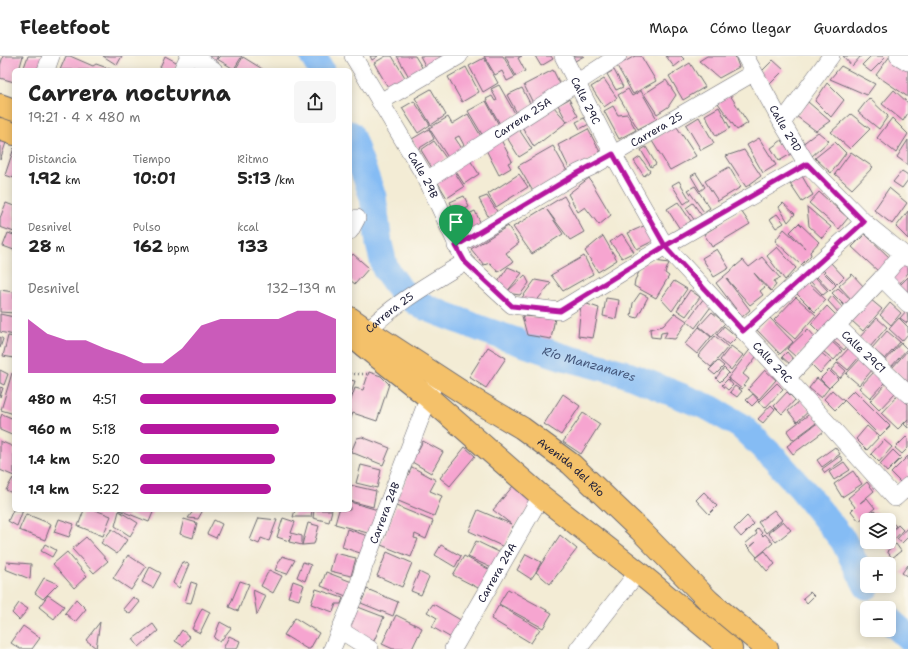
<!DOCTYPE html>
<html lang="es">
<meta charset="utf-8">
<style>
body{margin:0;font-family:"Shantell Sans",sans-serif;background:#f6f6f6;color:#222;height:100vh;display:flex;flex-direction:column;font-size:15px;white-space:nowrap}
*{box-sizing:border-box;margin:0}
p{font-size:13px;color:#767676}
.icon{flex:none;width:22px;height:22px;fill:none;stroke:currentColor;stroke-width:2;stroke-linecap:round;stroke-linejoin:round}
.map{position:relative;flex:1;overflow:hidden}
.details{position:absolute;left:12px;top:12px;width:340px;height:444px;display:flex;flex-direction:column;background:#fff;border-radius:6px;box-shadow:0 2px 10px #0003}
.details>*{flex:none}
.buttons{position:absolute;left:860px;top:457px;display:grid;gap:8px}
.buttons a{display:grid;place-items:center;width:36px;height:36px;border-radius:6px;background:#fff;box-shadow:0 2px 10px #0003;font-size:20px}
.pin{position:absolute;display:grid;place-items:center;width:34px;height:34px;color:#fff;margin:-41px -17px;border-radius:50% 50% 50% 0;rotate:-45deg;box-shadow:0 0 4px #0007}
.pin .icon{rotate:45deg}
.round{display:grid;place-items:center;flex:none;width:42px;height:42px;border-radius:6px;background:#f6f6f6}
.headline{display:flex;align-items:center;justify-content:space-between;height:68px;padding:0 16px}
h1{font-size:22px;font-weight:700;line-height:30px}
.figures{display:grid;grid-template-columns:repeat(3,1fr);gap:6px;height:68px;padding:4px 16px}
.figures div{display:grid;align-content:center}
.figures b{font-size:17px;font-weight:700}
.figures small{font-size:11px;font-weight:400}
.figures p{font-size:11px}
.chart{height:112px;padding:8px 16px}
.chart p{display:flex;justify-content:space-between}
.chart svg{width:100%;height:72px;margin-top:4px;fill:#b5179e;opacity:.7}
ul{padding:0 16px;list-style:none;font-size:13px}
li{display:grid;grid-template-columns:64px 48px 1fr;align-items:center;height:30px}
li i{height:10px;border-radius:5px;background:#b5179e}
header{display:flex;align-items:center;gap:24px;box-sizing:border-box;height:56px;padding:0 20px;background:#fff;border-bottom:1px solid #e0e0e0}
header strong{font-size:19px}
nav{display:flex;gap:22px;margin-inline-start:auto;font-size:14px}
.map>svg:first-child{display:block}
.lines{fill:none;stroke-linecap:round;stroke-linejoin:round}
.river{stroke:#85bcf4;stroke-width:27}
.building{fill:#f6a5d0}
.minor-casing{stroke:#6b6971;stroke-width:18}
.major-casing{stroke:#6b6971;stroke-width:24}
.path{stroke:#6b6971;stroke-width:2.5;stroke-dasharray:1 3;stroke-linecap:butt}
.minor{stroke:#fff;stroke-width:17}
.major{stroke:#f4c16a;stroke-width:22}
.route-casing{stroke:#fff;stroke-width:8}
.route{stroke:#b5179e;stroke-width:5}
.labels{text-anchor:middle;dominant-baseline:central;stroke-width:4;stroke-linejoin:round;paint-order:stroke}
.street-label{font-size:11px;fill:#22223b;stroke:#fbf7ec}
.water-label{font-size:12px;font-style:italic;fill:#45587c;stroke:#fbf7ec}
</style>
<header>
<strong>Fleetfoot</strong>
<nav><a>Mapa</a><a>Cómo llegar</a><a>Guardados</a></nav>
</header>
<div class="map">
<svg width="908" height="593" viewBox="0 0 908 593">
<rect width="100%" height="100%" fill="#fbf7ec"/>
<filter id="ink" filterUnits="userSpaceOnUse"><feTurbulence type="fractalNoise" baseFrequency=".025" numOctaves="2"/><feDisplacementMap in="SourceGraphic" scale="8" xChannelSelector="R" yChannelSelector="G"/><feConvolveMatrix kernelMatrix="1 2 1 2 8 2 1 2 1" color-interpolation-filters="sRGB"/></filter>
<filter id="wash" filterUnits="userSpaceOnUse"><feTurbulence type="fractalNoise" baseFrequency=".012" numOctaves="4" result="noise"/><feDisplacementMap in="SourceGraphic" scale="16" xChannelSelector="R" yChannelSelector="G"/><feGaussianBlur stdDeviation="0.9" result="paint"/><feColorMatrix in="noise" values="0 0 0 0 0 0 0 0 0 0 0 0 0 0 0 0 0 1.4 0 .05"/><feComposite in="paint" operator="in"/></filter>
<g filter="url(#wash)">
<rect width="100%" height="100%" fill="#f3ecd5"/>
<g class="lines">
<g class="river">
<polyline points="313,0 321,14"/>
<path id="s1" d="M 350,78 L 373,141 L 379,188 L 385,212 L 401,235 L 422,250 L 484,274 L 560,300 L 623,317 L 710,352 L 741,370 L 774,402 L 802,433 L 843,484 L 867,530"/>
<polyline points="889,564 908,581"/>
</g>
</g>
<g id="blocks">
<g class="building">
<polygon points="3,0 23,0 19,14 14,14 14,26 0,22 0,10"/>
<polygon points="28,0 47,0 42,14 23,14"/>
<polygon points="66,0 70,0 93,10 96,8 113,14 60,14"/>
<polygon points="103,0 122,0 117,9"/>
<polygon points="165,0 178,7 174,14 166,14 160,11"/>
<polygon points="207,0 218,0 215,5"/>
<polygon points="220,0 242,0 234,13 217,3"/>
<polygon points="370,0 378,0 372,4"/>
<polygon points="386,0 392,0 406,23 389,33 374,7"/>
<polygon points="397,0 415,0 423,13 409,21"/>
<polygon points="420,0 445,0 426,11"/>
<polygon points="484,0 503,0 515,21 507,25 502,15 495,19"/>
<polygon points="505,0 522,0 518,2 525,15 516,20"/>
<polygon points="535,0 551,0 553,3 541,10"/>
<polygon points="573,0 584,0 575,5"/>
<polygon points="635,0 641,0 656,25 633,38 617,10"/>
<polygon points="666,0 681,0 684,3 674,11"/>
<polygon points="707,0 735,0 739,11 719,22 699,5"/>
<polygon points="843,0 861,0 852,10"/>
<polygon points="871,0 882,0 885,2 871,16 862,9"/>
<polygon points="890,0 908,15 908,41 876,19"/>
<polygon points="243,1 264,14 235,14"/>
<polygon points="484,2 498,27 483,36 469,10"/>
<polygon points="773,4 784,14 770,28 760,17"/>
<polygon points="690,7 705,31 683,44 669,20"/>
<polygon points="841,10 875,28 867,39 830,23"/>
<polygon points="466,11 479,36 462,46 448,21"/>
<polygon points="553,14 563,34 534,49 524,29"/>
<polygon points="614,14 623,31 616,34 607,18"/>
<polygon points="604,23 617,42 604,51 591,31"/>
<polygon points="666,24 676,39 668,51 657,58 644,38"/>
<polygon points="827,27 844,44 831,61 815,45"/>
<polygon points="499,29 517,61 501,70 486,43 492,40 495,45 497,44 491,33"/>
<polygon points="522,32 532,51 518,59 507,39"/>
<polygon points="431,33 446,59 431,69 415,42"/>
<polygon points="628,33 632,40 641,35 657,63 638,73 618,39"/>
<polygon points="894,34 908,47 908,57 903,65 882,48"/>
<polygon points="730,39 748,67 737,74 718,47"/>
<polygon points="869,42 888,60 879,73 858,56"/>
<polygon points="569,43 578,60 567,66 558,49"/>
<polygon points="414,45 430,69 418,77 402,52"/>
<polygon points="486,45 500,71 483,80 468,55"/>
<polygon points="808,46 830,65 816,75 796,60"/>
<polygon points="553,50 567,66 534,91 521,69"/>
<polygon points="613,50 618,59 627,58 636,74 619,83 604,55"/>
<polygon points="719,51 730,72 716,80 705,59"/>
<polygon points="468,58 482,82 465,91 459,80 455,82 463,94 449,103 429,72 448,61 452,68"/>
<polygon points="851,58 870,73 850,93 831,76"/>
<polygon points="699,61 714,87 701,94 686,69"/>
<polygon points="584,62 589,68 580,73 576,66"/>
<polygon points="892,62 908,78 896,97 877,82"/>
<polygon points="675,68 696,100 670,114 652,85"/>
<polygon points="518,72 532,93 519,101 506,80"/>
<polygon points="429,73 434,83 418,93 412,83"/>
<polygon points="588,73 601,98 571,116 558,89"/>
<polygon points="818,76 829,85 812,100 801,89"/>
<polygon points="0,79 8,81 0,104"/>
<polygon points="500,82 512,105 508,107 511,112 499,119 484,90"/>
<polygon points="759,82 776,109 763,117 747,89"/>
<polygon points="782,84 791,98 779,105 771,92"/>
<polygon points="908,84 908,109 897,101"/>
<polygon points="434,85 446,102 432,112 421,94"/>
<polygon points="835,86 846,97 831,117 815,102"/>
<polygon points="553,90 568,117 534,137 518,110"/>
<polygon points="646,91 656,108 651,111 641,94"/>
<polygon points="14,92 14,122 5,119"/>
<polygon points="744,94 761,120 746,131 726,100"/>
<polygon points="851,96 873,111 852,133 835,118"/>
<polygon points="468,101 479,118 464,128 453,111"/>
<polygon points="640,101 650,115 644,120 634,105"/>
<polygon points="729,111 741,131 718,145 705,125"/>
<polygon points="452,112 464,131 447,142 435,122"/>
<polygon points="902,115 908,119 908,124 902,132 893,126"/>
<polygon points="696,117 705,131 700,135 691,120"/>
<polygon points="519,118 528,131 496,151 488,138"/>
<polygon points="802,120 813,139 802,146 790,128"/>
<polygon points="589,122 611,159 599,169 585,151 578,156 568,138"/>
<polygon points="679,125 690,144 684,148 672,129"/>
<polygon points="695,130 710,152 704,156 688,134"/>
<polygon points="889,132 907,147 892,168 874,154"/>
<polygon points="819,136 848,162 839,173 809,147"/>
<polygon points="464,140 469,151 456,158 450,146"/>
<polygon points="487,140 498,157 489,162 479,143"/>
<polygon points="564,140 584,176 570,184 547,154 563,178 532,198 513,171"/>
<polygon points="678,146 691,165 680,173 667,153"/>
<polygon points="6,147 14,150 14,176 0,171 0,162"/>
<polygon points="693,147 702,160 695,165 686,152"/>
<polygon points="783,147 795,158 788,166 779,151"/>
<polygon points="807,151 831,171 822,182 809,170"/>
<polygon points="475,155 482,170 466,177 460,162"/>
<polygon points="741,155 750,168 712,191 704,178"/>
<polygon points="908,155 908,183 896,171"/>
<polygon points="777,158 784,167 776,172 770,163"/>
<polygon points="799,167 819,186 810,196 811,199 801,209 775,185 784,173 805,192 790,176"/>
<polygon points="648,168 659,182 637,193 628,177"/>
<polygon points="508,170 519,187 506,197 513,206 498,216 490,207 484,209 471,193"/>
<polygon points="8,177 14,179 14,194 3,190"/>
<polygon points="622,178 634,196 622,202 610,186"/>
<polygon points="865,178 891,203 879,216 852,191"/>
<polygon points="603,180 617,204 598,216 585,195"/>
<polygon points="777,191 796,212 785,224 767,200"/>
<polygon points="717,193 729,212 714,221 702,202"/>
<polygon points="353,198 369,212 355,228 350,224 350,202"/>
<polygon points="584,200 593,218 563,235 551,219"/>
<polygon points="762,201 780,222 774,225 776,229 771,235 754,217 765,231 760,235 763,239 750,249 726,222 750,254 742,261 716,227 743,204 749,211"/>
<polygon points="901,204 908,210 908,217 897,231 886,222"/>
<polygon points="654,205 669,207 665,217 669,220 656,242 634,230 635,224 643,208"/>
<polygon points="830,206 844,221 837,228 822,213"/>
<polygon points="508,211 522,217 506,237 525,219 529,227 520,239 506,237 494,232"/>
<polygon points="822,215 836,229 830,235 816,220"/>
<polygon points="852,218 865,232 853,245 839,230"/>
<polygon points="815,221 828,235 823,239 810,225"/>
<polygon points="908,221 908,240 898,231"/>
<polygon points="535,224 551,227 534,248 521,243"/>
<polygon points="674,225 687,233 672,255 661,243"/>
<polygon points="808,227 826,244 815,256 797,238"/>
<polygon points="838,232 852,245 846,251 832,237"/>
<polygon points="0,234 14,236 14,257 0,256"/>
<polygon points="690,234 700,241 686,260 677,254"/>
<polygon points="640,237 648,241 637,262 631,260 633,247"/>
<polygon points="832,240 844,253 840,258 828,245"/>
<polygon points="796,241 816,259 795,283 774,264"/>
<polygon points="606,242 619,244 616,263 603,260"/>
<polygon points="704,242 713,248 695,272 687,265"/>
<polygon points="870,243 882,253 863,275 852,265"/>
<polygon points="581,246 599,252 593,282 578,280"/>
<polygon points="890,247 901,257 891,269 880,259"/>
<polygon points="827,250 837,260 821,278 811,268"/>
<polygon points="907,254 908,266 907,267 900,262"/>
<polygon points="712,256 725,267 712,281 699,270"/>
<polygon points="675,257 687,265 675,283 664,282 667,276 661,277 660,282 651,281 650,273 663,270"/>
<polygon points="0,258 14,261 14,279 0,276"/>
<polygon points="522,260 555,262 551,283 527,279"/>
<polygon points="770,262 793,286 780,298 757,274"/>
<polygon points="877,262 887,271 870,291 859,282"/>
<polygon points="899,262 908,271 908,278 902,285 889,273"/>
<polygon points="724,270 737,281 729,289 717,279"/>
<polygon points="699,271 711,281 697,298 685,288"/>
<polygon points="808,273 816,282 796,301 787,293"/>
<polygon points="887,275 900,286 885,303 872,292"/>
<polygon points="838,278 849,288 844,294 832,284"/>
<polygon points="8,280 14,281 14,302 3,300"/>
<polygon points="715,280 728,291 711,311 698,300"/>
<polygon points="0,281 3,283 0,292"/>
<polygon points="831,285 842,295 834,304 823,295"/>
<polygon points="901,287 907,293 891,311 885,305"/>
<polygon points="731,290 743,299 731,314 720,304"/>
<polygon points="488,291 506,302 486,332 469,321"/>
<polygon points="752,291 759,297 743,318 749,323 742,333 728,322"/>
<polygon points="850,291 860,300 848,314 837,305"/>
<polygon points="908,294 908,325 907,326 892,312"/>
<polygon points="819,295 831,305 820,317 809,306"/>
<polygon points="787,296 794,304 790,308 782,301"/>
<polygon points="861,302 873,313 859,329 846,318"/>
<polygon points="718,305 724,310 715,319 709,314"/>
<polygon points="837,307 846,315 840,322 831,314"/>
<polygon points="724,312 729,317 720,326 716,322"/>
<polygon points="0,314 8,318 4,329 0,327"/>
<polygon points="765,314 776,324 759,343 748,333"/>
<polygon points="829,314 838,323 829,332 820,323"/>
<polygon points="369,316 381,320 389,328 377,365 353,357 350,365 350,347 355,332 363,334"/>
<polygon points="874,316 884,327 870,342 859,332"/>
<polygon points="12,317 14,318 14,358 1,354"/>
<polygon points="817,322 829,332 821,342 809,332"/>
<polygon points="728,323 733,329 728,334 722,329"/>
<polygon points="350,324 355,325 350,341"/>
<polygon points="777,327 783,333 765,352 758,346"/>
<polygon points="887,327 896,336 879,354 870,345"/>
<polygon points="735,330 742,335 737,341 730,336"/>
<polygon points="0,331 3,332 0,341"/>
<polygon points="832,334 844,345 835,354 824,343"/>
<polygon points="854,334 890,370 880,380 844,344"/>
<polygon points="787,336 795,344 782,358 774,350"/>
<polygon points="563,338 580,350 561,379 544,368"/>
<polygon points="753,338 758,344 752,350 746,344"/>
<polygon points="898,339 908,348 908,363 898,373 881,357"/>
<polygon points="801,344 810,354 797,366 788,355"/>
<polygon points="771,349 775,353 763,367 758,363"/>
<polygon points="812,356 819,365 793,384 787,375"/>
<polygon points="583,357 600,368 581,398 563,386"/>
<polygon points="2,358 14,363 14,380 0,374 0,363"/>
<polygon points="908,364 908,372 904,368"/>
<polygon points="820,365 827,373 793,398 787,390"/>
<polygon points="867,370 879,381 867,394 856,383"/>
<polygon points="362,381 390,392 383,409 351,396 357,382"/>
<polygon points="906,381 908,383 908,392 902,398 895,392"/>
<polygon points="884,384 892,391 879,406 871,398"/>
<polygon points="0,385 14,391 14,420 0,414"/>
<polygon points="423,385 443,396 431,417 412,406"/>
<polygon points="465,391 475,400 450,430 440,422"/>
<polygon points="835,391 840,398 822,411 817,404"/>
<polygon points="893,394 901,402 887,416 880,408"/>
<polygon points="840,400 843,404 825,417 822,413"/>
<polygon points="908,400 908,421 901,427 891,417"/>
<polygon points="844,406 850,414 834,424 829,416"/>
<polygon points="361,409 381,414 377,432 356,427"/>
<polygon points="412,411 436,424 430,435 442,440 434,460 396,444"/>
<polygon points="853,415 862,428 842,441 834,428"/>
<polygon points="13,422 14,423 14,438 6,434"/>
<polygon points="867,426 874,435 860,447 867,442 875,452 859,465 851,455 855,451 848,442"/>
<polygon points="350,429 376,435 373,451 350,445"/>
<polygon points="513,430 534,447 514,471 513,470 504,491 469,475 478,454 511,468 493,454"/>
<polygon points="704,436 717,450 709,458 696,444"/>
<polygon points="350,446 378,454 371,478 335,468 339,454 350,454"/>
<polygon points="396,450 433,465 426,483 415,478 414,482 418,483 411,501 381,489"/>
<polygon points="13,454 23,454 17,470 8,465"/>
<polygon points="84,454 95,454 111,460 103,480 78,470"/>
<polygon points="119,454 154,454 149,466"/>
<polygon points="194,454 203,454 198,463 188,462"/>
<polygon points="295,454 312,454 311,461 293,461"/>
<polygon points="314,454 332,454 329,466 313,462"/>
<polygon points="774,454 782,464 766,477 758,466"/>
<polygon points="119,455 138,467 130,480 115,470"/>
<polygon points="874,455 880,460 876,464 867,464 867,466 865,465"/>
<polygon points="26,458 51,468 45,484 19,474"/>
<polygon points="747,460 754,468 741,481 734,473"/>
<polygon points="259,462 277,464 269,485 261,482 259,488 250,484"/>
<polygon points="283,462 295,466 291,477 302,480 302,489 308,467 319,470 314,488 302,489 289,486 291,479 289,485 277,481"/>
<polygon points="59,463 74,468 69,481 54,476"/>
<polygon points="184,463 197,467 193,482 180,478"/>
<polygon points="214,464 222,468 216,482 207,478"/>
<polygon points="889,464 896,470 889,478"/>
<polygon points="783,465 791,474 776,486 768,477"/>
<polygon points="898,469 903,474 892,486 889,483 889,479"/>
<polygon points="908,471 908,481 902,487 897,483"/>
<polygon points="758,472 762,477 761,478 763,480 765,478 773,487 757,501 749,492 756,486 749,492 745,488 757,478 755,475"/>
<polygon points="112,473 127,484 117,498 101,487"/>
<polygon points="347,473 368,480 363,498 342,491"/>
<polygon points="560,479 577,493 550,528 536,516 531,523 517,514 526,498 541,506 536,516"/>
<polygon points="86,481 108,505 94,517 72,493"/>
<polygon points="476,485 503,498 496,514 468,501"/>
<polygon points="45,488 56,494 52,501 41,495"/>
<polygon points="896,488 901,495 892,502 887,495"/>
<polygon points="441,489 461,500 455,511 435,499"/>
<polygon points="765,495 775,508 767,515 756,502"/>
<polygon points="67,496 87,520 74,532 53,508"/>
<polygon points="387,496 412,507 402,531 377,520"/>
<polygon points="335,497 356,502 351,520 330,515"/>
<polygon points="128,499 146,511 131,534 113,522"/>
<polygon points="282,500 295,504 287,518 275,514"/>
<polygon points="464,500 492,515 482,534 453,519"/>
<polygon points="7,506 31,508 30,523 5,513"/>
<polygon points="182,506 189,508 179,532 173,527"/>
<polygon points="303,506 311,509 305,525 297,521"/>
<polygon points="908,509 908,521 902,517"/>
<polygon points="150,511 161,517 153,532 142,526"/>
<polygon points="269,514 282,520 273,537 261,530"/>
<polygon points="326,516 352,526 346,540 321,530"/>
<polygon points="419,516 429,521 421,539 411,535"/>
<polygon points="44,522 58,528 43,543 35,537"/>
<polygon points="240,525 249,528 238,555 229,551"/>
<polygon points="293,525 304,529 299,544 288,541"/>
<polygon points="191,526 197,528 191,547 185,546"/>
<polygon points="316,533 343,542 341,548 336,548 333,556 311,548"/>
<polygon points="367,533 398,546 393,560 361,547"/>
<polygon points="508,533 552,557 543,572 499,548"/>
<polygon points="253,534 266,540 257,559"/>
<polygon points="810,536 814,540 807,547 803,542"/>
<polygon points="48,539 64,550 54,563 39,551"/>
<polygon points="133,541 140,546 130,558 123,553"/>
<polygon points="76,543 86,553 75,566 65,557"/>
<polygon points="19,547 28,553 19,564 12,557"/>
<polygon points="433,548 464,566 453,583 432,571 437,562 427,556"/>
<polygon points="499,549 540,573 531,587 491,563"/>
<polygon points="358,551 384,561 374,585 348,575"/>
<polygon points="202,552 210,556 200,577 192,573"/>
<polygon points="396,559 422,572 412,593 393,593 382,588"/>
<polygon points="295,562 319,577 310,593 307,593 284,579"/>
<polygon points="100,566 96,592 86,584"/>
<polygon points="220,566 231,572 220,586 214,582"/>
<polygon points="153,568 158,575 139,591 133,583"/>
<polygon points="23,570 40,582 32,593 20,593 11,587"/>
<polygon points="182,574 190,581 183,590 175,585"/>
<polygon points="229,580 240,585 237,593 223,593"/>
</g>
</g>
</g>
<g filter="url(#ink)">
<use href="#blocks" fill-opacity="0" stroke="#6b6971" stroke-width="1"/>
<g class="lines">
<g class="minor-casing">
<g id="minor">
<polyline points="193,0 214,14"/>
<path id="s2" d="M 353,0 L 427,124 L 465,206 L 512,249 L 559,255 L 665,190 L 807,108"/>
<path id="s3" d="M 563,0 L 613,98 L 665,190 L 787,322 L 895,442 L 908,430"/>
<path id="s4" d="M 745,0 L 782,67 L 807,108 L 864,166 L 908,202"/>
<polyline points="898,0 908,6"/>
<polyline points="46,14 51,0"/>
<polyline points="182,14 189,0"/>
<polyline points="380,46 459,0"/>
<polyline points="782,67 831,0"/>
<path id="s5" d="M 427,124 L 618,0"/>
<polyline points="350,175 357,162"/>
<path id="s6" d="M 456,190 L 578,117 L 593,110 L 753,17"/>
<polyline points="882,222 908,248"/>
<path id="s7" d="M 837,270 L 908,338"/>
<polyline points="743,275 864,166"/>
<path id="s8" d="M 360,282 C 390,250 427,229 465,206"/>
<polyline points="787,322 882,222 902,198"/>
<polyline points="340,574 370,593"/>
<path id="s9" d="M 332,593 L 357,534 L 364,510 L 433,330"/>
<path id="s10" d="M 453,593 L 541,440"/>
<polyline points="578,593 638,516"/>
</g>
</g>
<g class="major-casing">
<g id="major">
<polyline points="0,49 14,54"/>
<polyline points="0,73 14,78"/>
<path id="s11" d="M 350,262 L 367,274 L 468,340 L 522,372 L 571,408 L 640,474 L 709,545 L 767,593"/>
<polyline points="350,279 428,341 541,440 638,516 731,593"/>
</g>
</g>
<polyline class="path" points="350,318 369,318"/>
<use href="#minor" class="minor"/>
<use href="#major" class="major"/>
</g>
</g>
<g class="lines" filter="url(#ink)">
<g class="route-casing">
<polyline id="route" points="456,190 465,206 512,250 560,255 665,190 743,275 864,166 807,108 665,190 613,98 578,117 456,190"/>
</g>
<use href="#route" class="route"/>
</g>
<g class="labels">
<g class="street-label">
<text stroke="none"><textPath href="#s3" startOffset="50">Calle 29C</textPath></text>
<text stroke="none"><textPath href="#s5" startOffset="114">Carrera 25A</textPath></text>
<text stroke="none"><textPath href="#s6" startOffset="232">Carrera 25</textPath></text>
<text stroke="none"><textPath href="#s4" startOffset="83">Calle 29D</textPath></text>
<text stroke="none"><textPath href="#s2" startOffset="138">Calle 29B</textPath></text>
<text stroke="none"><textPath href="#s8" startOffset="39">Carrera 25</textPath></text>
<text stroke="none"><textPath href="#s7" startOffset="37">Calle 29C1</textPath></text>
<text stroke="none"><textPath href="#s3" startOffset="374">Calle 29C</textPath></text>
<text stroke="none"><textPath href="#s11" startOffset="267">Avenida del Río</textPath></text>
<text stroke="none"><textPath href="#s9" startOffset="146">Carrera 24B</textPath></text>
<text stroke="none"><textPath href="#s10" startOffset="88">Carrera 24A</textPath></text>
</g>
<g class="water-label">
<text stroke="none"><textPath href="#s1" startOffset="370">Río Manzanares</textPath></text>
</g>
</g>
</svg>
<div class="buttons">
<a><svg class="icon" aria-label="layers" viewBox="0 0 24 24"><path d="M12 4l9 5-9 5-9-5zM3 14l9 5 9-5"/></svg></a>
<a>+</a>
<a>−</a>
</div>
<div class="pin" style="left:456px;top:190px;background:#1e9e55"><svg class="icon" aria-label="arrive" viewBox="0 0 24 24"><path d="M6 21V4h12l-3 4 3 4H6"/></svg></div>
<section class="details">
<div class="headline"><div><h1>Carrera nocturna</h1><p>19:21 · 4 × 480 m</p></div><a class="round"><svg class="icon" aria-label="share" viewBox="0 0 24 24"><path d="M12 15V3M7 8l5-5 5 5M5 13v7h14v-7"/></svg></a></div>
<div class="figures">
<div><p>Distancia</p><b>1.92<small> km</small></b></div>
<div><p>Tiempo</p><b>10:01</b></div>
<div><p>Ritmo</p><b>5:13<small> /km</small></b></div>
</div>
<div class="figures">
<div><p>Desnivel</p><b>28<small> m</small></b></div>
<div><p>Pulso</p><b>162<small> bpm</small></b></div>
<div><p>kcal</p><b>133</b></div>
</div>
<div class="chart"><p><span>Desnivel</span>132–139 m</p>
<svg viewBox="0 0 160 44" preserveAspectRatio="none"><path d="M0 44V11L10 20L20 24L30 24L40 29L50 33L60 38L70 38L80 29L90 15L100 11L110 11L120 11L130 11L140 6L150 6L160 11V44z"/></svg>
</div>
<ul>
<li><b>480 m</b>4:51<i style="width:100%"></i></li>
<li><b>960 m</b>5:18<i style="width:71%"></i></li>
<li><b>1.4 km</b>5:20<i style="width:69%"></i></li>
<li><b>1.9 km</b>5:22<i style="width:67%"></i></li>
</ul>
</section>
</div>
